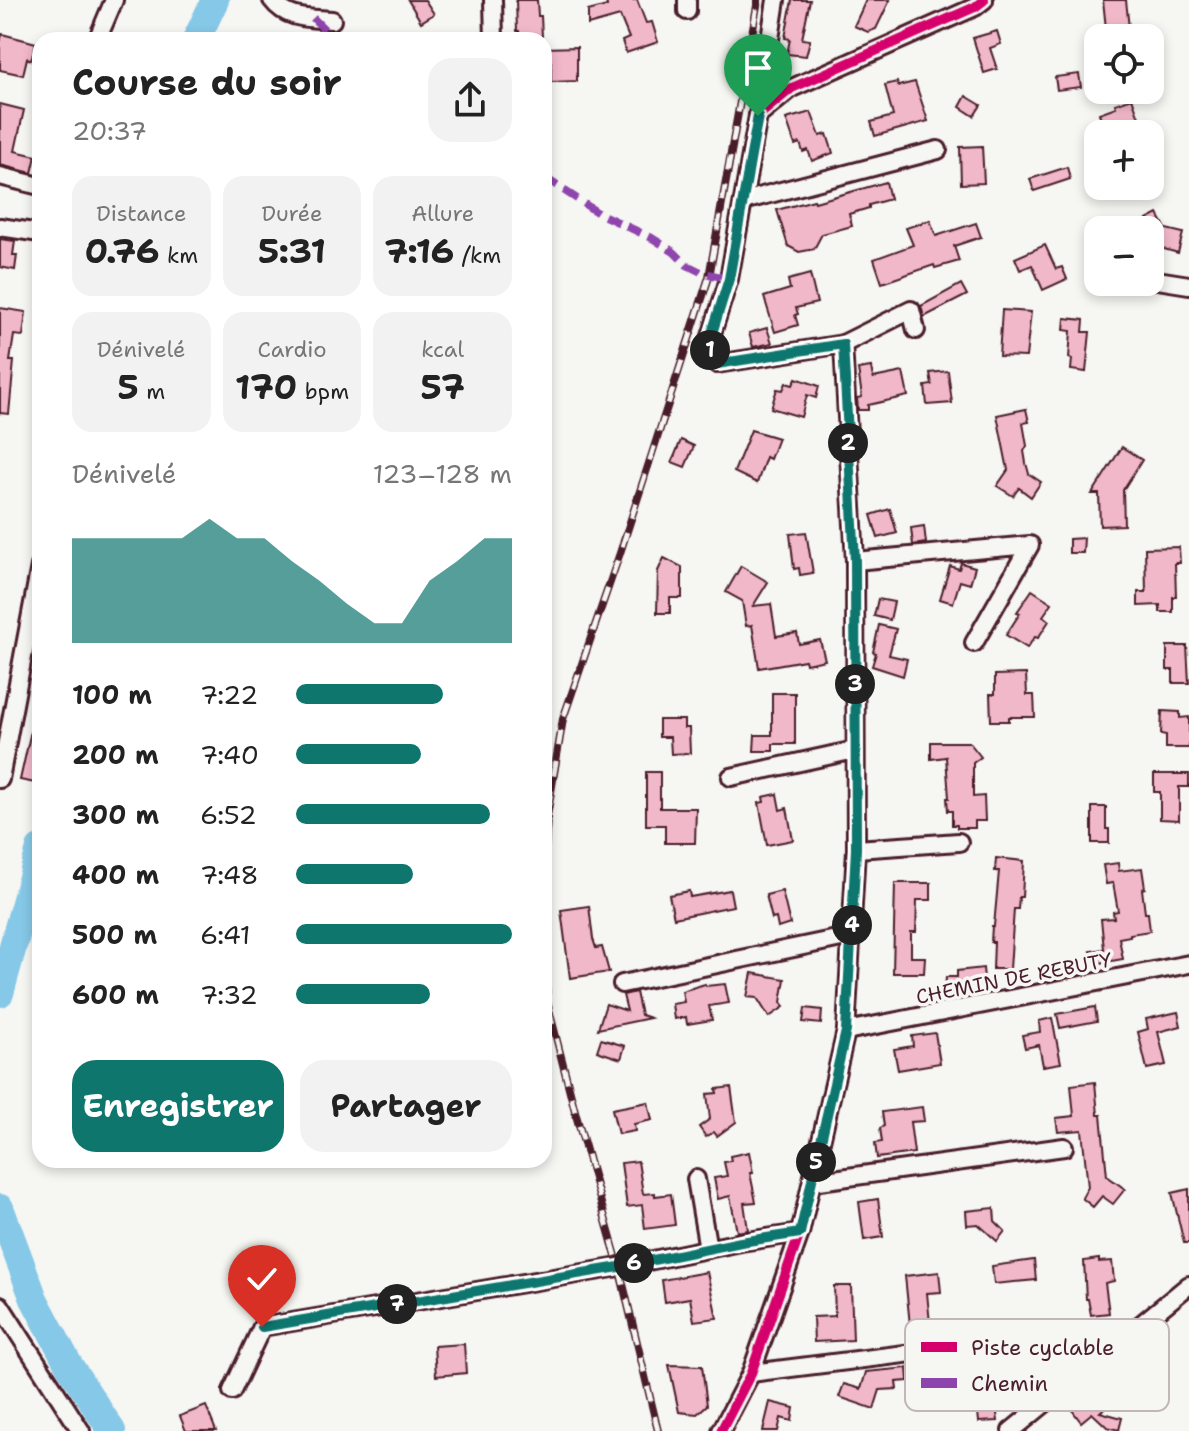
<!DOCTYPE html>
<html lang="fr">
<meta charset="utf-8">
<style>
body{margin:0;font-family:"Shantell Sans",sans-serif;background:#f2f2f2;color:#222;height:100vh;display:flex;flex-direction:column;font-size:30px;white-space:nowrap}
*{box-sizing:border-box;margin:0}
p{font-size:26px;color:#767676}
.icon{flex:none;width:44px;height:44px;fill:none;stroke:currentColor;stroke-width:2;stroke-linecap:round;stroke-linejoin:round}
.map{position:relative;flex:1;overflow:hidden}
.side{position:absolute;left:32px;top:32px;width:520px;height:1136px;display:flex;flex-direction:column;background:#fff;border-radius:24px;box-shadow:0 4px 12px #0003}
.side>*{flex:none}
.tools{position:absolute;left:1084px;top:24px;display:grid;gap:16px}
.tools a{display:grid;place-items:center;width:80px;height:80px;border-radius:16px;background:#fff;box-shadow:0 4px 12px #0003;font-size:40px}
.pin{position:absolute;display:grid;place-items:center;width:68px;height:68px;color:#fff;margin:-82px -34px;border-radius:50% 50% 50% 0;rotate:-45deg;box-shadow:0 0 8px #0007}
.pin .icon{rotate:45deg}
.km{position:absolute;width:40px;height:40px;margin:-20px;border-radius:50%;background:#222;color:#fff;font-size:22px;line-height:40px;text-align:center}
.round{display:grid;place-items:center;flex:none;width:84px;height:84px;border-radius:24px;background:#f2f2f2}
.headline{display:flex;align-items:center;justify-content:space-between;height:136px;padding:0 40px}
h1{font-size:36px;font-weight:700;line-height:60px}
.metrics{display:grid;grid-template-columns:repeat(3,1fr);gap:12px;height:136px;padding:8px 40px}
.metrics div{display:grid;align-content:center;border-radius:20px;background:#f2f2f2;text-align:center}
.metrics b{font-size:34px;font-weight:700}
.metrics small{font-size:22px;font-weight:400}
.metrics p{font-size:22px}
.chart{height:224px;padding:16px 40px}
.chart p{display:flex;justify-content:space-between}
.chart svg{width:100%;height:144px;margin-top:8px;fill:#0f766e;opacity:.7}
.cta{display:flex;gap:16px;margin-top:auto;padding:16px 40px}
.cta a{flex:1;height:92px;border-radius:24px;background:#0f766e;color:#fff;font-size:32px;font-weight:700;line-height:92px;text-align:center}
.cta a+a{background:#f2f2f2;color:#222}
ul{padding:0 40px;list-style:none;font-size:26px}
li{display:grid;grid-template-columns:128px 96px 1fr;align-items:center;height:60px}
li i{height:20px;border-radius:10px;background:#0f766e}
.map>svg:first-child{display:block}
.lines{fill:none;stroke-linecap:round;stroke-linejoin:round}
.river{stroke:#86c8e7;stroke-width:28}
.building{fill:#f1b8ca;stroke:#4a1f2b;stroke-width:2}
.minor-casing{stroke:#4a1f2b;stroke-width:22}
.minor{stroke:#f6f6f2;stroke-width:16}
.rail-casing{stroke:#4a1f2b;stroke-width:8}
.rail{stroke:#f6f6f2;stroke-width:5;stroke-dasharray:15;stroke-linecap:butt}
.quiet{stroke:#8e44ad;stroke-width:8;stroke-dasharray:16 8;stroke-linecap:butt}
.cycleway-casing{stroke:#f6f6f2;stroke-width:15}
.cycleway{stroke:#d6006c;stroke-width:10}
.route-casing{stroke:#fff;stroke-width:16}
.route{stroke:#0f766e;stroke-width:10}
.labels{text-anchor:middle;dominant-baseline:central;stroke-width:7;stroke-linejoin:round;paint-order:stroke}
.street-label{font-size:20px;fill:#4a1f2b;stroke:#f6f6f2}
.key{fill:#f6f6f2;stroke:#c2b6b6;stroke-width:2}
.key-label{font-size:22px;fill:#4a1f2b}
</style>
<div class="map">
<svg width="1189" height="1431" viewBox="0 0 1189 1431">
<rect width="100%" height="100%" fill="#f6f6f2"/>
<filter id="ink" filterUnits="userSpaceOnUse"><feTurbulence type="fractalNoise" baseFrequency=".0125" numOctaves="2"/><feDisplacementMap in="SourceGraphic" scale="16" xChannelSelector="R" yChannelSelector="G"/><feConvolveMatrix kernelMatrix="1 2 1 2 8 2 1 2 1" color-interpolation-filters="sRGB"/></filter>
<g filter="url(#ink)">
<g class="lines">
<g class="river">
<polyline points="196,40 215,0"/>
<polyline points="0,993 40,849"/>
<polyline points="0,1208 34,1299 69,1365 112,1431"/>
</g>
</g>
<g class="building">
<polygon points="408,0 425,0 434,14 421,22"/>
<polygon points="516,0 537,0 538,16 541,16 542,36 520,38 519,31 517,31"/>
<polygon points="606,0 637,0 646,23 652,22 658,42 626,53 622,41 629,38 620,16 588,25 588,11 607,6"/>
<polygon points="792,0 810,0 802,39 810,40 806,56 787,54 790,39 785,38"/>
<polygon points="866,0 890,0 876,29 868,32 854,26"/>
<polygon points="1103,0 1126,0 1130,38 1107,38"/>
<polygon points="997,31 1001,44 990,48 997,69 984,73 973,38"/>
<polygon points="2,34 36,43 31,60 27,58 23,75 0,70 0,43"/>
<polygon points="577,47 577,81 551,82 551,62 544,62 544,48"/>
<polygon points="1079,74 1081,87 1057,90 1055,77"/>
<polygon points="897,82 898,86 915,82 928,121 875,136 871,122 893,116 885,85"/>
<polygon points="966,96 981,105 974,116 960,107"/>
<polygon points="1132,98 1145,134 1106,134 1099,113 1116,107 1115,104"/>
<polygon points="0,104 24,110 15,151 36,156 32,173 0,165"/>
<polygon points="811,112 820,136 827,134 833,153 812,161 808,150 803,152 800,143 795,145 786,119"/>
<polygon points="982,146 984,183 961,184 960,147"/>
<polygon points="1067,167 1070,179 1034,191 1030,179"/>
<polygon points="886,182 890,199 869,205 869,208 849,214 852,226 822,234 814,249 799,252 788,246 777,210 814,200 815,202"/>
<polygon points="1158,214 1166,229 1183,233 1178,253 1150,245 1150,230 1128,230"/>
<polygon points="930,220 936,236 976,223 981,237 954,246 959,261 935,268 934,265 882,283 874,259 913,245 906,228"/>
<polygon points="0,239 15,241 13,255 17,255 15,270 0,267"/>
<polygon points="1045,245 1056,269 1062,267 1067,279 1043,290 1032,265 1020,270 1015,258"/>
<polygon points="810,274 817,303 796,308 798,314 795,315 798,325 775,332 764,297 790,289 788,280"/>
<polygon points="961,284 967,295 924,317 921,306"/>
<polygon points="0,308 26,312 23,336 14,335 10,361 14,361 9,414 0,413"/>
<polygon points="1002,310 1031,312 1026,357 999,356"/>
<polygon points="1065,318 1084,320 1083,332 1090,332 1086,372 1071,370 1072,359 1069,358 1071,331 1064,330"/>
<polygon points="767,328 772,343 753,347 749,333"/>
<polygon points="871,367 873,378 903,372 908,396 868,405 868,410 858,410 857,398 862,397 858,369"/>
<polygon points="948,371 952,403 927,405 925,386 932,385 930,373"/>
<polygon points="796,378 819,386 816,398 807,395 801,417 771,408 777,389 783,390 786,383 793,385"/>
<polygon points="1026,409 1029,422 1023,423 1027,446 1024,451 1026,463 1029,474 1041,482 1031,497 1019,488 1013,496 997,486 1008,470 997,415"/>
<polygon points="751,430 778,438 770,459 766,457 757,483 734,472"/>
<polygon points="681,440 694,446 685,467 672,462"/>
<polygon points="1122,447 1142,460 1123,490 1124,525 1100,526 1099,494 1092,494"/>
<polygon points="890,509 897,533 878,538 871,515"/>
<polygon points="924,526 926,543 913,545 911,528"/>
<polygon points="806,532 813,573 800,575 799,568 794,569 790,534"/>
<polygon points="1084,538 1083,553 1069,553 1069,539"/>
<polygon points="1179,547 1180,563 1175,563 1176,597 1173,597 1173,612 1160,612 1160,605 1138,606 1138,592 1146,592 1145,548"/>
<polygon points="664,558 682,567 682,598 670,598 670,613 657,613 658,571"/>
<polygon points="961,563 975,567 970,584 960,581 953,603 940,599 950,566 959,569"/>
<polygon points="741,566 768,582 753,606 771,604 776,636 797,633 799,644 820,640 825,660 806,664 805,660 759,668 752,625 746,626 742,601 726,592"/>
<polygon points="1032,590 1052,603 1043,616 1049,621 1038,638 1035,637 1027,648 1006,635 1020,613 1017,612"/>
<polygon points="878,599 894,602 890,620 874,616"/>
<polygon points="879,625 896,629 889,655 907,659 903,676 872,666 876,653 873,652"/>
<polygon points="1167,646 1187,646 1189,683 1173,683 1173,670 1167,670"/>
<polygon points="1026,674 1027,695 1034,695 1035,717 1009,717 1009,721 991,721 990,694 995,694 995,675"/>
<polygon points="772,693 795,693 795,744 773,744 773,751 754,751 755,735 772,735"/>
<polygon points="1162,711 1180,712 1180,718 1189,717 1189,748 1166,748 1166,735 1161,734"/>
<polygon points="35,713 40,714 40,784 20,780"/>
<polygon points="659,720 684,720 684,728 689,728 690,753 671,754 670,737 659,737"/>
<polygon points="931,742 969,742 981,757 973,763 973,797 984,796 985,821 975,821 975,828 957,828 957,825 952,825 952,811 948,811 947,798 949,798 946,757 931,759"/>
<polygon points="646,772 660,772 660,808 696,808 695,843 665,843 665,825 646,825"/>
<polygon points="1154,774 1189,774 1189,787 1179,787 1179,820 1160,819 1160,792 1154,792"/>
<polygon points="777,794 780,810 787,808 793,840 767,845 759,803 764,802 763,797"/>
<polygon points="1092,807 1106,807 1106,829 1109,829 1109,843 1092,843"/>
<polygon points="996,858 1024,861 1022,897 1019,897 1018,909 1014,909 1010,969 993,969 994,942 991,942 992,926 994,926 999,871 995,871"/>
<polygon points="1118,863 1119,871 1142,868 1145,888 1142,889 1145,913 1148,913 1150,931 1130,934 1130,936 1119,938 1123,959 1094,964 1091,951 1104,949 1101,919 1114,918 1113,912 1118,911 1113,883 1106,884 1103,865"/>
<polygon points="895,883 931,883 931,900 917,900 916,932 911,932 911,957 925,957 924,973 893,973"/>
<polygon points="730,890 733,906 674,918 669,895 689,891 690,897"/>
<polygon points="782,891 790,924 778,928 776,918 772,919 766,895"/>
<polygon points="589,906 593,939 596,948 602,947 609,972 570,978 561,910"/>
<polygon points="983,968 984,979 988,980 989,984 945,990 946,977 957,977 957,971"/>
<polygon points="752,973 785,979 781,1002 784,1007 769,1017 757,998 747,997"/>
<polygon points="705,984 706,986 725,984 729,1003 709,1006 712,1020 687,1024 686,1017 674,1019 672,1004 684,1002 682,991"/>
<polygon points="636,992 641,1015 650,1018 598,1029 606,1004 627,1011 623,995"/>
<polygon points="1095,1007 1097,1021 1060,1028 1057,1014"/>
<polygon points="805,1008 822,1010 821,1024 803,1022"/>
<polygon points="1178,1012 1181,1026 1158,1032 1166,1065 1147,1069 1138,1032 1148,1029 1146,1019"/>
<polygon points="1052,1018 1061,1063 1043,1066 1039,1045 1025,1048 1022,1035 1040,1032 1039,1021"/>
<polygon points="935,1033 940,1063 898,1070 894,1049 913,1046 912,1036"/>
<polygon points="601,1039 625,1046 621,1059 597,1051"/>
<polygon points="1095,1082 1098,1115 1101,1115 1107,1176 1125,1189 1113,1204 1102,1196 1093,1207 1082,1198 1088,1187 1082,1130 1058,1132 1056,1118 1074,1116 1071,1085"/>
<polygon points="731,1087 736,1122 717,1136 714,1132 706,1137 699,1127 710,1119 707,1094 717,1093 716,1089"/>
<polygon points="648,1102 652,1120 634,1124 635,1131 618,1134 612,1109"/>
<polygon points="922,1107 924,1121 910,1122 914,1153 877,1158 875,1143 882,1142 880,1128 884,1126 882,1112"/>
<polygon points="749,1152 753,1173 750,1173 756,1202 744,1203 748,1230 737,1232 730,1196 718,1199 714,1178 727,1176 724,1162 731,1161 730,1156"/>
<polygon points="638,1161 643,1194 655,1193 655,1196 671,1194 675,1225 645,1229 642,1205 627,1207 621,1163"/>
<polygon points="1189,1189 1189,1243 1184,1243 1172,1193"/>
<polygon points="878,1199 883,1237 864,1240 859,1202"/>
<polygon points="994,1208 995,1221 1005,1231 997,1241 978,1224 967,1225 966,1211"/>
<polygon points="1099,1259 1099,1262 1112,1261 1114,1281 1105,1283 1109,1313 1091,1315 1088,1299 1086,1299 1084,1261"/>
<polygon points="1034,1260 1036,1280 994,1284 992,1266"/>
<polygon points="707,1272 717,1318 694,1321 690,1298 665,1302 662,1280"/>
<polygon points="939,1272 941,1292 927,1293 931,1333 911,1335 905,1276"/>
<polygon points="834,1286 851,1286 853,1340 814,1342 813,1317 835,1316"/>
<polygon points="464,1344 466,1373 436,1376 434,1346"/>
<polygon points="998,1354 1001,1397 995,1398 998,1421 979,1422 977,1403 980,1403 978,1379 980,1378 978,1356"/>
<polygon points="669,1365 702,1366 707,1405 697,1414 679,1412"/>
<polygon points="907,1368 908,1381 896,1382 897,1389 880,1390 874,1409 839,1397 844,1384 861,1389 866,1372"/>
<polygon points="1092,1380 1111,1402 1100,1412 1122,1418 1119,1430 1107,1427 1092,1413 1081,1422 1072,1410 1083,1401 1076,1393"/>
<polygon points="770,1402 794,1408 792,1421 781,1418 778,1431 763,1431"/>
<polygon points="206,1406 216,1431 186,1431 180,1416"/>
</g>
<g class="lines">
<g class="minor-casing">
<g id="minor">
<path d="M 272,0 C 287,20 309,18 332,20"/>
<polyline points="493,0 494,40"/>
<polyline points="687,11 687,0"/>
<polyline points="97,40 114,0"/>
<polyline points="758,116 776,0"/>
<polyline points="0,176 40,186"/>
<polyline points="743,201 938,150"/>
<polyline points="0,227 40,233"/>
<polyline points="1151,279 1189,285"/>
<polyline points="843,344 911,310 916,330"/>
<polyline points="855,561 1030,545 974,643"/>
<polyline points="731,777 855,750"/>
<polyline points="0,779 40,566"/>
<polyline points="856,849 959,842"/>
<polyline points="622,984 851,936"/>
<polyline points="846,1031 1189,964"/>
<polyline points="696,1179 708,1249"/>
<polyline points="812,1182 1064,1147"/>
<polyline points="0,1305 81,1431"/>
<polyline points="751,1373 1066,1334"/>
<polyline points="232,1391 262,1327 619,1267 741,1242 800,1233"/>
<polyline points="721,1431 751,1373 800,1233 846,1031 856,849 855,561 843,344 717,364 708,346 729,279 758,116 792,88 975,7 984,0"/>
<polyline points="1011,1431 1189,1285"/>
</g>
</g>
<use href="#minor" class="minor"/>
<g class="rail-casing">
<g id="rail">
<polyline points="544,865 547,816 563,719 620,553 709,277 758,0"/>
<polyline points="544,950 547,1002 576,1115 619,1267 658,1431"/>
</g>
</g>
<use href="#rail" class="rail"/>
<g class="quiet">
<polyline points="313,18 335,40"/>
<polyline points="544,177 598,213 652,238 674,252 687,265 701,272 729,279"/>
</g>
<g class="cycleway-casing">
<polyline id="cycleway" points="721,1431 751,1373 800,1233 846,1031 856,849 855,561 843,344 717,364 708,346 729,279 758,116 792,88 975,7 984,0"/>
</g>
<use href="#cycleway" class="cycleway"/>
</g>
</g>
<g class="lines" filter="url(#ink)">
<g class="route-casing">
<polyline id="route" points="262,1327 619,1267 741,1242 800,1233 846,1031 856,849 855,561 843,344 717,364 708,346 729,279 758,116"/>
</g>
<use href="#route" class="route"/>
</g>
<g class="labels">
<g class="street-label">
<text transform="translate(1014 978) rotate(-11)">CHEMIN DE REBUTY</text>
</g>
</g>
<rect x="905" y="1319" width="264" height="92" rx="12" class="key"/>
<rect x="921" y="1342" width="36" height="10" fill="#d6006c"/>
<rect x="921" y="1378" width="36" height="10" fill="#8e44ad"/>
<g class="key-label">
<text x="971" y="1355">Piste cyclable</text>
<text x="971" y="1391">Chemin</text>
</g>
</svg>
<div class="tools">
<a><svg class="icon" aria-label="locate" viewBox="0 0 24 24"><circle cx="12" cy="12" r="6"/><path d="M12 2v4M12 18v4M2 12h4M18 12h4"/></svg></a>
<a>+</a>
<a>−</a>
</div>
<div class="pin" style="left:758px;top:116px;background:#1e9e55"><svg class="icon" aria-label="arrive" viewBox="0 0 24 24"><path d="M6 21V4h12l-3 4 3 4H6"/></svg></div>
<div class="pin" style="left:262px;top:1327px;background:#d93025"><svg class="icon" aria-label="check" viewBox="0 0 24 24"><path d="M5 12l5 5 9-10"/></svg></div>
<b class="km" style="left:710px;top:350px">1</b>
<b class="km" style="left:848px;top:443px">2</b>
<b class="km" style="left:855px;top:684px">3</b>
<b class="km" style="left:852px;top:925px">4</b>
<b class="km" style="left:816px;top:1162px">5</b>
<b class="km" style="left:634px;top:1263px">6</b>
<b class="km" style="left:397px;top:1304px">7</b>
<section class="side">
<div class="headline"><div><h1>Course du soir</h1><p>20:37</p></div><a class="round"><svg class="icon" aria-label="share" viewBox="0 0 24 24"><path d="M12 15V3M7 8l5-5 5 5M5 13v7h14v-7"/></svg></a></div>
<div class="metrics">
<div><p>Distance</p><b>0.76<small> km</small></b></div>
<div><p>Durée</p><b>5:31</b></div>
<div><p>Allure</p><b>7:16<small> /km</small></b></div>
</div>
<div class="metrics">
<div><p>Dénivelé</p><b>5<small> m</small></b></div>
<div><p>Cardio</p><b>170<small> bpm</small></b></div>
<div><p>kcal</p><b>57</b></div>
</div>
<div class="chart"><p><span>Dénivelé</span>123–128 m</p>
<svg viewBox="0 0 160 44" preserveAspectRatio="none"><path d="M0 44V12L10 12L20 12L30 12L40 12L50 6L60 12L70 12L80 19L90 25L100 32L110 38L120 38L130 25L140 19L150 12L160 12V44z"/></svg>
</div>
<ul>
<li><b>100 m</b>7:22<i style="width:68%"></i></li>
<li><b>200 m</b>7:40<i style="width:58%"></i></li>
<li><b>300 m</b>6:52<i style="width:90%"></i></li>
<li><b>400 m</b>7:48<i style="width:54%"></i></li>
<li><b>500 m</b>6:41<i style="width:100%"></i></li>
<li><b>600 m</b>7:32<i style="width:62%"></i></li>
</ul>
<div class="cta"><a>Enregistrer</a><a>Partager</a></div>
</section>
</div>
